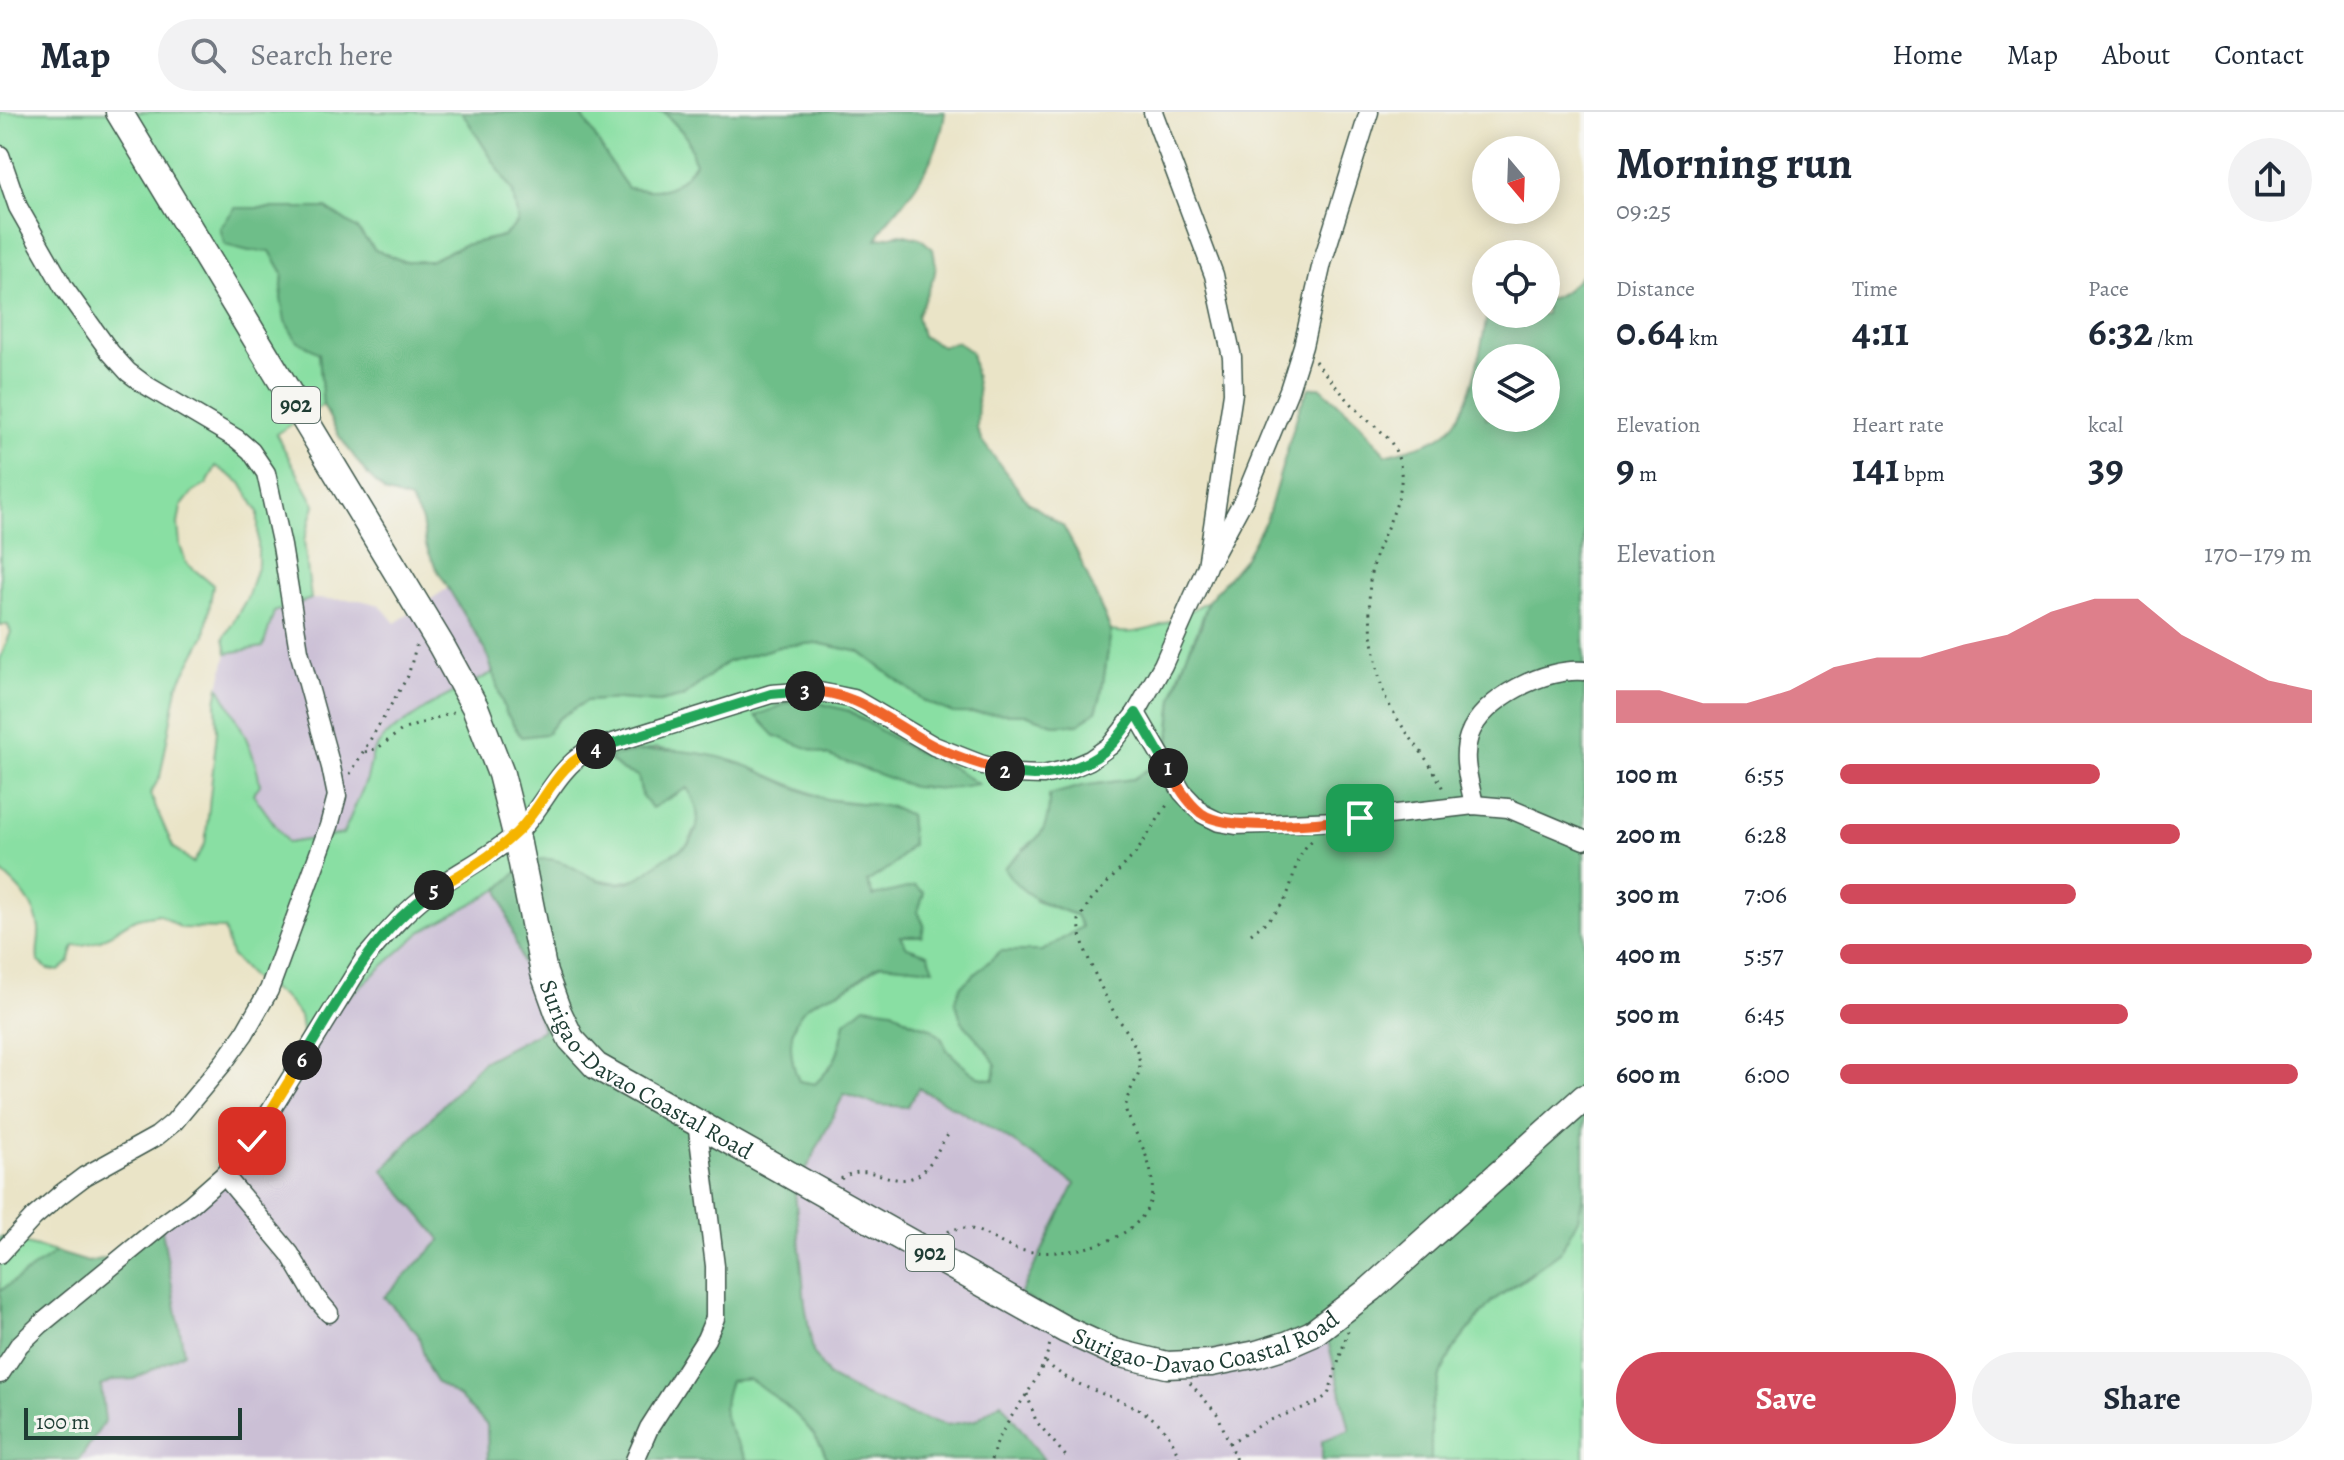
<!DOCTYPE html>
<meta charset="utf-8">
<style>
body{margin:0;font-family:Alegreya,serif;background:#f2f2f3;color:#1f2937;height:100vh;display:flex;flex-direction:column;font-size:30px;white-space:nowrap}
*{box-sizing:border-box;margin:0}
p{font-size:26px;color:#747a83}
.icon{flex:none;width:44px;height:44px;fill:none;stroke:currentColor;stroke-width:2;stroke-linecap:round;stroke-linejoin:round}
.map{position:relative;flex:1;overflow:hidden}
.details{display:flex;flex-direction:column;background:#fff;width:760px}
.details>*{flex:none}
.needle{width:52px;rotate:161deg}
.controls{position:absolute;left:1472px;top:24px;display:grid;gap:16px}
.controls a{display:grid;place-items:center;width:88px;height:88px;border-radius:50%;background:#fff;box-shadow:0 4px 20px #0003;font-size:40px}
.scale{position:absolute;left:24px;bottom:20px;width:218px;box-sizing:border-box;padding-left:8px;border:4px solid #1f3d34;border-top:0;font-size:22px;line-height:28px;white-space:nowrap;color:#1f3d34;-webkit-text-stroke:6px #f6f6f2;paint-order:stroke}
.pin{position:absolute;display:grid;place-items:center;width:68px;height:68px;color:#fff;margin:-34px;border-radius:16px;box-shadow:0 4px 12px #0006}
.km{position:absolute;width:40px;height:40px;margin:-20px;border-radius:50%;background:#222;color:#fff;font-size:22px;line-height:40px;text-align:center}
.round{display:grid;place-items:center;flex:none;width:84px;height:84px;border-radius:42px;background:#f2f2f3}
.head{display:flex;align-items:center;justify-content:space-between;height:136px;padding:0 32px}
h1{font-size:44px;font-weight:700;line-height:60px}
.metrics{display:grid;grid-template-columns:repeat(3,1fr);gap:12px;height:136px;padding:8px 32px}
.metrics div{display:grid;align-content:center}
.metrics b{font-size:40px;font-weight:700}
.metrics small{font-size:22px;font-weight:400}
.metrics p{font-size:22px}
.chart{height:224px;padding:16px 32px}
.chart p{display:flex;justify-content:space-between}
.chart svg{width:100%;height:144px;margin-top:8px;fill:#d1495b;opacity:.7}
.action{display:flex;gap:16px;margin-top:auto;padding:16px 32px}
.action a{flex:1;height:92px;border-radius:48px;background:#d1495b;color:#fff;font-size:32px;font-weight:700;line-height:92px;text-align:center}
.action a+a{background:#f2f2f3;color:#1f2937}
ul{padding:0 32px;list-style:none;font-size:26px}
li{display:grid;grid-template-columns:128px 96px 1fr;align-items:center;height:60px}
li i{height:20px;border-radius:10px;background:#d1495b}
header{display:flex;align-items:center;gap:48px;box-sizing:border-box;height:112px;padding:0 40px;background:#fff;border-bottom:2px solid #e0e1e3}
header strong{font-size:38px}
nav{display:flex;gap:44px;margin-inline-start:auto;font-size:28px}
.search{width:560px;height:72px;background:#f2f2f3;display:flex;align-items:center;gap:20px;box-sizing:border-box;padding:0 28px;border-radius:44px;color:#747a83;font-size:30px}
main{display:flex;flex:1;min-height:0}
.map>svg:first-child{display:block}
.industrial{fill:#cbbfd5}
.green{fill:#89dfa3;stroke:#548e6c;stroke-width:2;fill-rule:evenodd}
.forest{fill:#6ebe89;stroke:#467e5e;stroke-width:2;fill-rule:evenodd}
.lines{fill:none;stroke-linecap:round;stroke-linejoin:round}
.minor-casing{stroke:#3d564a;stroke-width:21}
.highway-casing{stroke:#3d564a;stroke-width:29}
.path{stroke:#3d564a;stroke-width:3;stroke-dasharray:2 6;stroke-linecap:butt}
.minor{stroke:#fff;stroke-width:18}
.highway{stroke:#fff;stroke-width:26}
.split-1-casing{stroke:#fff;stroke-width:16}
.split-2-casing{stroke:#fff;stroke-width:16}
.split-3-casing{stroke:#fff;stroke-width:16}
.split-4-casing{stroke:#fff;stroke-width:16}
.split-5-casing{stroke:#fff;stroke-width:16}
.split-6-casing{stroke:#fff;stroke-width:16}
.split-7-casing{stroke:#fff;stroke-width:16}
.split-1{stroke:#f0652b;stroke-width:10}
.split-2{stroke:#22a559;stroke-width:10}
.split-3{stroke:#f0652b;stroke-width:10}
.split-4{stroke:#22a559;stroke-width:10}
.split-5{stroke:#f5b400;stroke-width:10}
.split-6{stroke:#22a559;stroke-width:10}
.split-7{stroke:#f5b400;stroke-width:10}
.labels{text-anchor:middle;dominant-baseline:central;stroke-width:8;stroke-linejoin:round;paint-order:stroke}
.shield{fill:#f6f6f2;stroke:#60746d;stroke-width:2}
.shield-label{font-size:22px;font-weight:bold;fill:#1f3d34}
.street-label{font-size:24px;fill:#1f3d34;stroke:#f6f6f2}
</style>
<header>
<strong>Map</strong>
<div class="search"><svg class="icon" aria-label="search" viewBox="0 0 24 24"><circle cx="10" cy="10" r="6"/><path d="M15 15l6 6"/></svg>Search here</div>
<nav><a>Home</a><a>Map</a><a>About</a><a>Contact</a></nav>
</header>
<main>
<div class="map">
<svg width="1584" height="1348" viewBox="0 0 1584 1348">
<rect width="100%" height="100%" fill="#f6f6f2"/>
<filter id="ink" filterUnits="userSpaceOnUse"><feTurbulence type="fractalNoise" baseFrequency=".0125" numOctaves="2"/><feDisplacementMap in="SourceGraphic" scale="16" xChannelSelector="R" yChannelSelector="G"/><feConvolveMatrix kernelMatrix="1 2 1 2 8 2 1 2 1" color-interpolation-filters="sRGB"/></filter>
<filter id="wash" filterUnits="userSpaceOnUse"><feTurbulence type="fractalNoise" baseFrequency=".006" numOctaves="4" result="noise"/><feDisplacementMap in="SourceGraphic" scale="32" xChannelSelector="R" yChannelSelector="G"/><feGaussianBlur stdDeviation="1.8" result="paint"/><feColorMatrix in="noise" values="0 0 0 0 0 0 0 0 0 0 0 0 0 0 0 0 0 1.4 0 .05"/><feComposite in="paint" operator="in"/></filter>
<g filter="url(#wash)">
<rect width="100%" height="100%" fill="#eae4c7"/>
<g class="industrial">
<polygon points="448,476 486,539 494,560 435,590 386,623 373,640 367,667 343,722 287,732 253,682 260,673 258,656 247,625 219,575 227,541 263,535 274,500 311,487 360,488 380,493 395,511"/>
<polygon points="499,777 543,918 482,950 441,1128 385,1185 418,1222 428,1256 436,1270 459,1285 487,1313 488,1348 79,1348 105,1309 101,1274 113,1268 134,1267 160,1107 222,1059 284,968 303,925 421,820"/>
<polygon points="919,976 995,1018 1075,1072 1020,1183 1324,1213 1350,1319 1322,1329 1322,1348 1044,1348 1001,1291 976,1308 947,1313 911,1303 863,1283 829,1265 813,1240 805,1192 795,1080 844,982 879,993"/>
</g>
<g class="green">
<path d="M 0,0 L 462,0 L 513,80 L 518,110 L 504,124 L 464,133 L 429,149 L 403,149 L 375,138 L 357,117 L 326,96 L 280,97 L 249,139 L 270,139 L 283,161 L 281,186 L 296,228 L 319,241 L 323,293 L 276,322 L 315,393 L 304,429 L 311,487 L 274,500 L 263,535 L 227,541 L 224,526 L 247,486 L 258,452 L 258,400 L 241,371 L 216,354 L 207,372 L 192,381 L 181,395 L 178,412 L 180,433 L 186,451 L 213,473 L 205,523 L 177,575 L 160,665 L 150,682 L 173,735 L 193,751 L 205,732 L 217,619 L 216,590 L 219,575 C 237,607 255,636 260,673 L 253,682 L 288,731 L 343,722 L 367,667 L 373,640 L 386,623 L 435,590 L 494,560 L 499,573 L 546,622 L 558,607 L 586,589 L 620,587 L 659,590 L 684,584 L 727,550 L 782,534 L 817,531 L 860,540 L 926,590 L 1000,601 L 1025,602 L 1056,613 L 1096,599 L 1101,584 L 1111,519 C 1147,526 1177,506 1208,489 C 1200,518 1184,544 1176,573 C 1170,596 1170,620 1168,644 L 1133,667 L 1082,674 L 1050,704 L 1044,721 L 1023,737 L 1035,789 L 1076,803 L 1082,815 L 1042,839 L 1001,839 L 961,874 L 955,890 L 963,911 L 987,938 L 996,953 L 995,968 L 979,965 L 968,958 L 947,938 L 941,925 L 930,916 L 911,910 L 892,898 L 845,910 C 840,939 837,951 815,972 L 798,969 C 788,944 786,912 809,893 C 819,885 833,883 844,877 C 857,871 868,859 881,852 L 933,856 L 928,842 L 906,835 L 900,824 L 924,813 L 918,800 L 892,781 L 873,784 L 867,770 L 893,753 L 912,733 L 909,703 L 894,695 L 826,687 L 733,649 L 656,636 L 609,647 L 623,659 L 638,663 L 642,684 L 652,695 L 687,675 L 697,690 L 698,713 L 688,732 L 664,747 L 644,765 L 618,771 L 592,766 L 576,759 L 525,754 L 499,777 L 421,820 L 303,925 L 300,904 L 283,884 L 255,869 L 231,843 L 224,817 L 181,816 L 159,802 C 151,804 141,804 133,808 C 108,821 107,831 74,834 L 69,850 L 59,859 L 48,857 L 38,849 C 36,837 40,827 39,817 C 36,792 18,774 0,759 L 0,547 L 11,520 L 8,513 L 0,513 ZM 815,590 L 849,599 L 909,636 L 950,654 L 836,645 L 775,624 L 787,591 Z"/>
<path d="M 579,0 L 664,0 L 687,25 L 695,51 C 675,81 662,80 628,76 C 609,52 597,25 579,0 Z"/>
<polygon points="1584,1078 1584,1348 1431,1348 1431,1297 1441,1261 1454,1236 1491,1190 1532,1162 1578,1107"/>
<polygon points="0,1125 56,1140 0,1179"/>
<path d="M 749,1267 C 780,1287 814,1312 828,1348 L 747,1348 C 729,1316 716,1305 730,1269 Z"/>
</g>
<g class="forest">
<path d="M 462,0 L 579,0 C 597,25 609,52 628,76 C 661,81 676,80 695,51 L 687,25 L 664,0 L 945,0 C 942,31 926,61 907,86 C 897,99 883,111 877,127 L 901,122 L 921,127 L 933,137 L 936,154 L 934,165 L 917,204 L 922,224 L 942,234 L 957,230 L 971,240 L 978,278 L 977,317 L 982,329 L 1028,390 L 1063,414 L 1077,440 L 1111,519 L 1101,584 L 1096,599 L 1079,612 L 1056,613 L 1025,602 L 953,601 L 926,590 L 860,540 L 817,531 L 782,534 L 727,550 L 684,584 L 659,590 L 620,587 L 586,589 L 558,607 L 546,622 L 521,625 L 505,599 L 486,539 L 435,454 L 426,434 L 422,409 L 410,388 L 385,380 L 367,362 L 339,324 L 323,293 L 319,241 L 296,228 L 285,209 L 281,186 L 283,161 L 270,139 L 249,139 L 225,133 L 220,116 L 235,96 L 326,96 L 357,117 L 375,138 L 403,149 L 429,149 L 464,133 L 504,124 L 518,110 L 513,80 Z"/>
<path d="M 1584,159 L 1584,1078 L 1578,1107 L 1560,1140 L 1491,1190 L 1454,1236 L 1441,1261 L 1431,1297 L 1431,1348 L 1322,1348 L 1322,1329 L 1350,1318 L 1324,1213 L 1285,1230 L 1175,1242 L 1113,1231 L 1020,1183 L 1075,1072 L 995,1018 L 919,976 L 907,995 L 879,993 L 844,982 L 795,1080 L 805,1192 L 813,1240 L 829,1265 L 863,1283 L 911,1303 L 947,1313 L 976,1308 L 1001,1290 L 1044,1348 L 828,1348 C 814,1312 780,1287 749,1267 L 730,1269 C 716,1305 729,1316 747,1348 L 488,1348 L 487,1313 L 459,1285 L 436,1270 L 428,1256 L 418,1222 L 384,1185 L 441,1128 L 383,1058 L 482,950 L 543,918 L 499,777 C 511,766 527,747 545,747 C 570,746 591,774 620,771 C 639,769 648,759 662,748 C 670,742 682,739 688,732 C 704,714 698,692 687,676 L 652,696 L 642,684 L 638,664 L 623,659 L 608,646 C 653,632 709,638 752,656 C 776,666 801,681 826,687 C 857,694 878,687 909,703 L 912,732 L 893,753 L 867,770 L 873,784 L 915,774 L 924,781 L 918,800 L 924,813 L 922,824 L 900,824 L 907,835 L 928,842 L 934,857 L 881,852 C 868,859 857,871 844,877 C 833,883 819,885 809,893 C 786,912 788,944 799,969 L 815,972 C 837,951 840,939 845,910 L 865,894 L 892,898 L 911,910 L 930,916 L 941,925 L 947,938 L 968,958 L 979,965 L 994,968 L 996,953 L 987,938 L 963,911 L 955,890 L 961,874 L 1001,839 L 1042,839 L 1082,815 L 1076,803 C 1046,792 1022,785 1004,756 C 1033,727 1050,728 1049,683 L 1082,674 L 1133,667 L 1168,644 L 1173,586 L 1187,542 L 1201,515 L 1208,489 L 1244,447 L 1267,406 L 1300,294 L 1309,276 L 1320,275 L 1360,311 L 1386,343 C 1404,337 1430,333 1445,321 C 1471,301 1481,235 1487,204 L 1546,202 L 1546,188 C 1563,184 1574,172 1584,159 ZM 1486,246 L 1546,246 L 1546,306 L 1486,306 Z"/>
<polygon points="815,590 849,599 909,636 950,654 978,672 946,677 913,675 775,624 756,604 787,591"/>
<polygon points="160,1107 184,1241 134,1267 113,1268 101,1274 105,1309 79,1348 0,1348 0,1179 56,1140 88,1150 113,1144"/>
</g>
</g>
<g filter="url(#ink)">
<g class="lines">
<g class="minor-casing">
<g id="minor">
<polyline points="0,43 18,95 64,176 110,240 128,260 144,272 237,327 251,339 266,361 282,434 299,539 331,655 337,684 329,714 269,878 244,922 224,950 174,1010 157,1024 85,1064 61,1082 34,1105 0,1142"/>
<polyline points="1211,448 1245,385 1289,278 1303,234 1322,151 1369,0"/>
<polyline points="1136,601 1182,680 1203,702 1219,710 1236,713 1337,709 1474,693 1508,696 1584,728"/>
<path d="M 1474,693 C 1470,671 1461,647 1469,624 C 1482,586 1547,555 1584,559"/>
<polyline points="224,1063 290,1142 316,1186 329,1201"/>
<path d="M 0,1262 L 19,1233 L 41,1212 L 162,1113 L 191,1092 L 224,1063 L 252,1029 L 365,846 C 385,823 404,800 429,781 C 457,760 489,746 516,722 C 543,697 554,660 587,639 L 771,582 L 814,579 L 854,587 L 934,634 L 980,652 L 1014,662 L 1043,663 L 1069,657 L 1090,648 L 1111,633 L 1136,601 L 1163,553 L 1207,454 L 1233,281 L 1232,245 L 1214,163 L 1153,0"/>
<polyline points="635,1348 649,1316 706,1227 715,1206 715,1154 697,1010"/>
</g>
</g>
<g class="highway-casing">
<g id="highway">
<path id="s1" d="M 119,0 L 441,533 L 475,595 L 501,662 L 516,722 L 544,861 L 558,900 L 571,927 L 596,954 L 1066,1218 L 1114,1240 L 1167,1253 L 1211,1251 L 1257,1242 L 1289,1232 L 1312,1222 L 1371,1177 L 1584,986"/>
</g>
</g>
<g class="path">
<path d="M 1315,249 C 1330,268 1346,286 1363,304 C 1373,313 1387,322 1393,334 C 1418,379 1379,417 1371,461 C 1366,493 1373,532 1379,564 C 1388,610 1428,638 1444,680"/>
<polyline points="365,640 378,636 402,618 456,599"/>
<polyline points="350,662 408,564 417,531"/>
<path d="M 1251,822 C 1263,812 1276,803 1284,789 C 1297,766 1291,745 1315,726"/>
<path d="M 841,1067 C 871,1046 892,1079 918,1063 C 932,1054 938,1035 948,1023"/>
<path d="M 941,1124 C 972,1102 992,1132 1020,1138 C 1061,1147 1147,1132 1152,1080 C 1155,1052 1136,1024 1126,999 C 1124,978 1144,966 1139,946 C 1134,925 1118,909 1109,891 C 1097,867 1080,834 1079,808 L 1090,789 L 1136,741 L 1169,690"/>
<path d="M 1046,1250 C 1087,1291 1164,1282 1179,1348"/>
<polyline points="1190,1271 1218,1303 1236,1348"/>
<polyline points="1027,1282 1036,1309 1069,1348"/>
<polyline points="1229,1331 1268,1309 1316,1291 1328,1283 1348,1219"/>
<path d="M 991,1348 C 1004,1301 1040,1278 1050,1231"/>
</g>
<use href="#minor" class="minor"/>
<use href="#highway" class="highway"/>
</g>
</g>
<g class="lines" filter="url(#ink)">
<g class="split-1-casing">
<path id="split-1" d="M 1168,656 C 1177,672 1186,689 1201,701 C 1228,721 1326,711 1360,706"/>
</g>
<g class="split-2-casing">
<path id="split-2" d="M 1005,659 C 1040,669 1086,659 1112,632 C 1121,623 1128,611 1136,601 L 1168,656"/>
</g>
<g class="split-3-casing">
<path id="split-3" d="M 805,579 C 858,578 890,612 934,634 C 957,645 981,653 1005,659"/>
</g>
<g class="split-4-casing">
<polyline id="split-4" points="596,637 771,582 805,579"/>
</g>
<g class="split-5-casing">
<path id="split-5" d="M 434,778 C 463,761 492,744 516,721 C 544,695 556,649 596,637"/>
</g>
<g class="split-6-casing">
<path id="split-6" d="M 302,948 C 340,887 373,819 434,778"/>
</g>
<g class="split-7-casing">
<polyline id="split-7" points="252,1029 302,948"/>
</g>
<use href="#split-1" class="split-1"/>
<use href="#split-2" class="split-2"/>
<use href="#split-3" class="split-3"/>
<use href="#split-4" class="split-4"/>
<use href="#split-5" class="split-5"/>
<use href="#split-6" class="split-6"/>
<use href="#split-7" class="split-7"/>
</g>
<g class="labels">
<g class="shield">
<rect x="272" y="275" width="48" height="36" rx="6"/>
<rect x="906" y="1123" width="48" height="36" rx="6"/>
</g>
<g class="shield-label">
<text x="296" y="293">902</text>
<text x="930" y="1141">902</text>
</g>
<g class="street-label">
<text stroke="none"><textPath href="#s1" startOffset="1116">Surigao-Davao Coastal Road</textPath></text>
<text stroke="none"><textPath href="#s1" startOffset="1764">Surigao-Davao Coastal Road</textPath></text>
</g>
</g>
</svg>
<div class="controls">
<a><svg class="needle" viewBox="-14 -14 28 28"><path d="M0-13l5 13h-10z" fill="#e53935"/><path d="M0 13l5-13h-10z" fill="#747a83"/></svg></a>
<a><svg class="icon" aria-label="locate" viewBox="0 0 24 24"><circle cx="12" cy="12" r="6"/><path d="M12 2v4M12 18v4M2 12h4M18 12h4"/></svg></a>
<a><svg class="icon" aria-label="layers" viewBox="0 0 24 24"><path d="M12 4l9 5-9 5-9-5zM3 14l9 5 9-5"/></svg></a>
</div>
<div class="scale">100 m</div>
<div class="pin" style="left:1360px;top:706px;background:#1e9e55"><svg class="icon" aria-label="arrive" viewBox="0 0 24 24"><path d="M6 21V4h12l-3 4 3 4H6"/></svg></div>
<div class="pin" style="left:252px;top:1029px;background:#d93025"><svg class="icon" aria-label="check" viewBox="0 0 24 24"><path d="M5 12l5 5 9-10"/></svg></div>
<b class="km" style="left:1168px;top:656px">1</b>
<b class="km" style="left:1005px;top:659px">2</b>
<b class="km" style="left:805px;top:579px">3</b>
<b class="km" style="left:596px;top:637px">4</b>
<b class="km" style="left:434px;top:778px">5</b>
<b class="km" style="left:302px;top:948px">6</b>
</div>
<section class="details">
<div class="head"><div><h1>Morning run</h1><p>09:25</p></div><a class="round"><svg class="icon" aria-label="share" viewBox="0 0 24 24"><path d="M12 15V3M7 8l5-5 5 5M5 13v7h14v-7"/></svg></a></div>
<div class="metrics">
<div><p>Distance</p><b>0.64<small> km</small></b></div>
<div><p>Time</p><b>4:11</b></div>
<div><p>Pace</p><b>6:32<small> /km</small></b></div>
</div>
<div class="metrics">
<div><p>Elevation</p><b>9<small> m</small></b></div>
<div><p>Heart rate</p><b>141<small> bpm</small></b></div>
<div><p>kcal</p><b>39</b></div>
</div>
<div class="chart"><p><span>Elevation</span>170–179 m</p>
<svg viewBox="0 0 160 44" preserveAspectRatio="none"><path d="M0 44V34L10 34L20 38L30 38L40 34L50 27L60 24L70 24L80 20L90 17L100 10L110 6L120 6L130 17L140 24L150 31L160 34V44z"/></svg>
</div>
<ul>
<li><b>100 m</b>6:55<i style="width:55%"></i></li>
<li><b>200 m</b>6:28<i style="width:72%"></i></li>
<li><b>300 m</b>7:06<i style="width:50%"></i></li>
<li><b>400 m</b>5:57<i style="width:100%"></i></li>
<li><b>500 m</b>6:45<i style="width:61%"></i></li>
<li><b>600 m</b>6:00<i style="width:97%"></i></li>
</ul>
<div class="action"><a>Save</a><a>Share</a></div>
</section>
</main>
